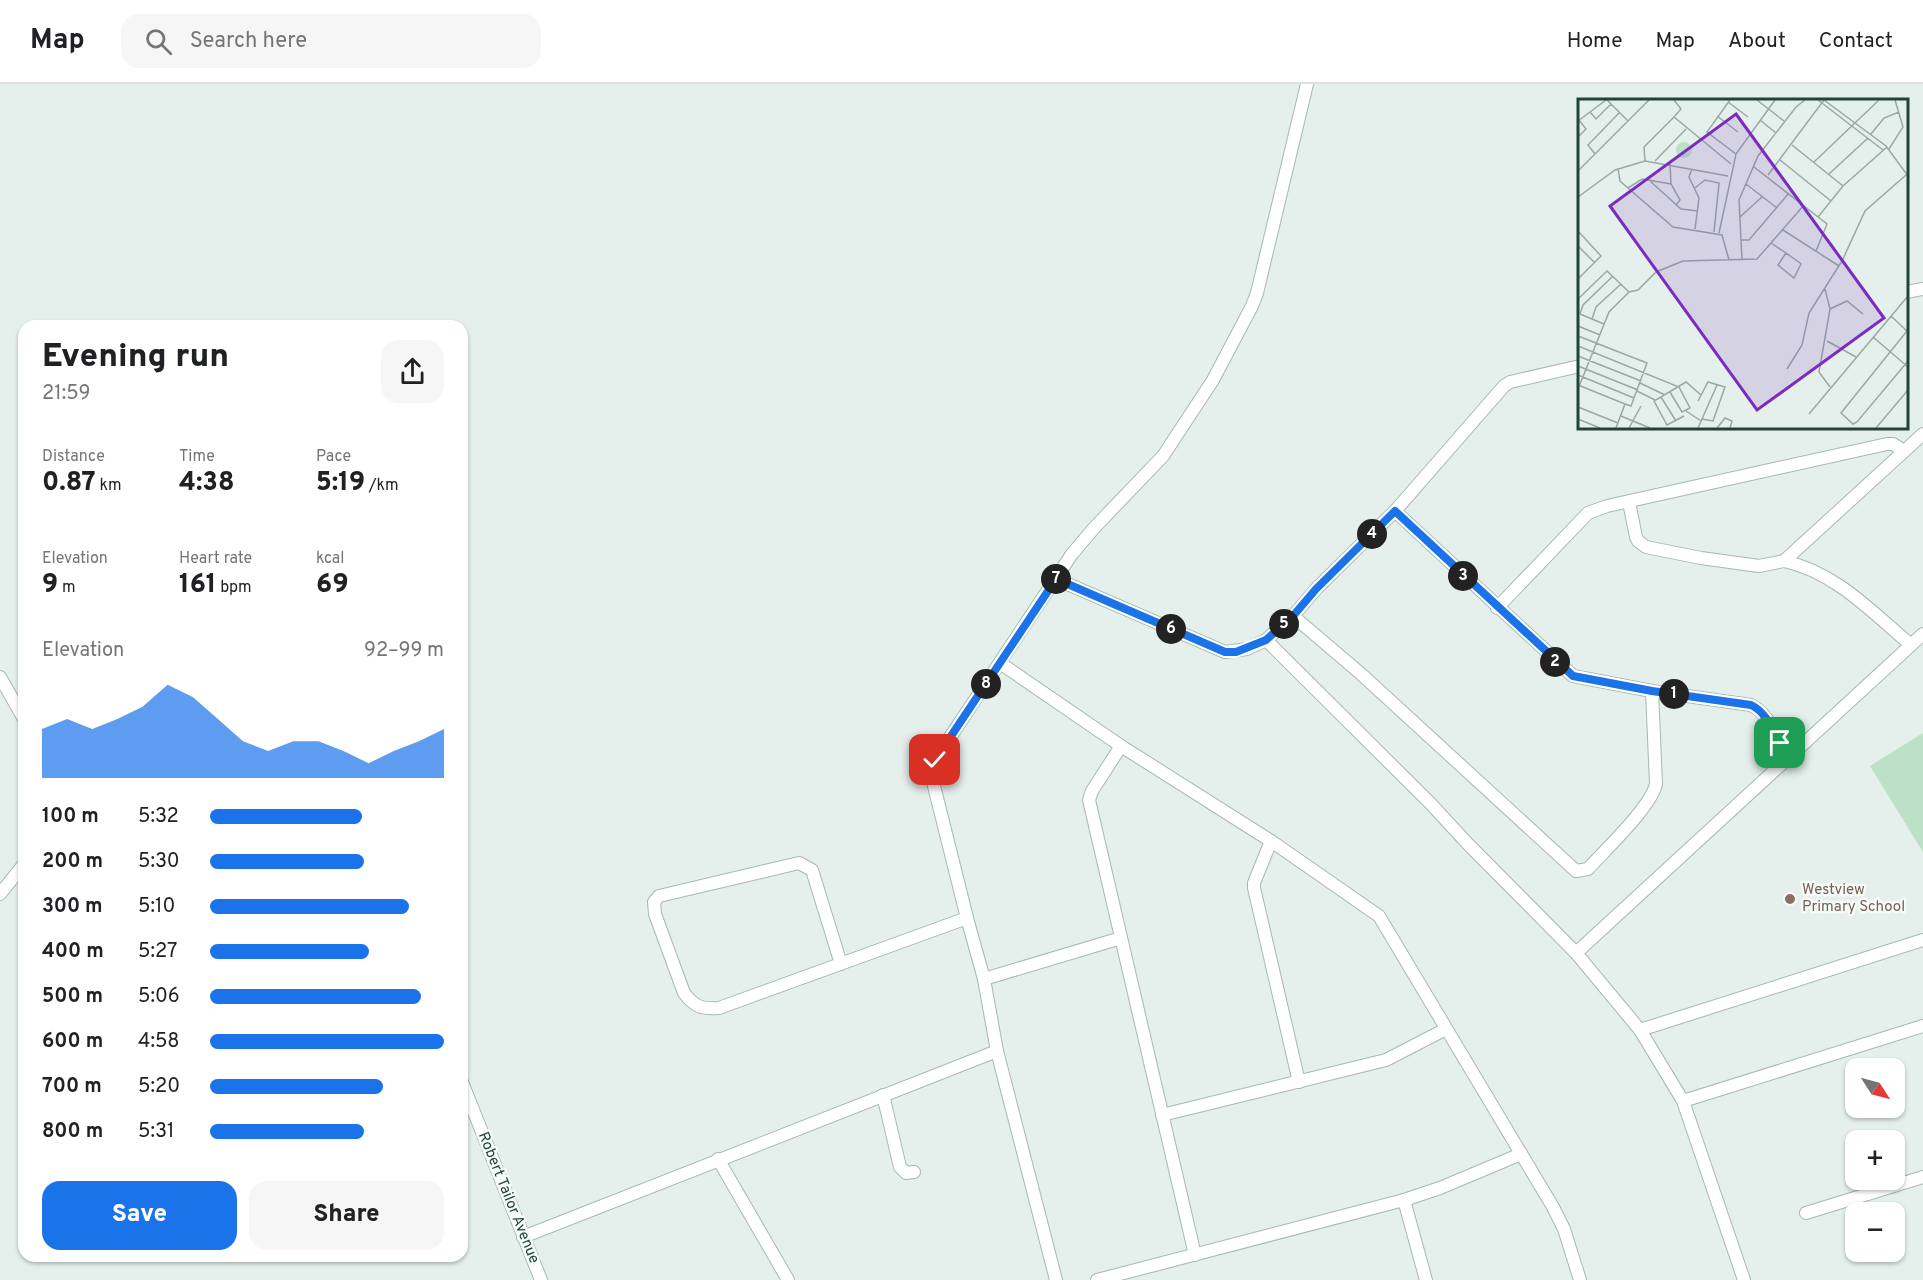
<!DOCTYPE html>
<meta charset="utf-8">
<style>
body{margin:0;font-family:Overpass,sans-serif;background:#f6f6f6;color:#202124;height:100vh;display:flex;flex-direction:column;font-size:22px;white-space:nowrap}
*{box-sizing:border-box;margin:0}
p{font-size:20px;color:#757577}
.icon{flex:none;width:33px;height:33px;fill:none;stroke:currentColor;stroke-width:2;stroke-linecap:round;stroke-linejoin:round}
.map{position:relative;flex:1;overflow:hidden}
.side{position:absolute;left:18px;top:236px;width:450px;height:942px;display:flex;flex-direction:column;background:#fff;border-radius:18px;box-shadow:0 2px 4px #0004}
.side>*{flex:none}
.needle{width:39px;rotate:126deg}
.tools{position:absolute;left:1845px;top:974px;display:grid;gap:12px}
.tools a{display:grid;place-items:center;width:60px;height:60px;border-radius:12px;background:#fff;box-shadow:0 2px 4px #0004;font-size:30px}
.pin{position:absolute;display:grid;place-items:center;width:51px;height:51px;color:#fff;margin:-26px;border-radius:12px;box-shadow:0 3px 9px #0006}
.km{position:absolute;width:30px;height:30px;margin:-15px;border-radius:50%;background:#222;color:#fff;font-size:16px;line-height:30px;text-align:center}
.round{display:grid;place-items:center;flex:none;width:63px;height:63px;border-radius:18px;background:#f6f6f6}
.headline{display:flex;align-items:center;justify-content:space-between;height:102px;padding:0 24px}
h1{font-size:33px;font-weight:800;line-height:45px}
.metrics{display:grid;grid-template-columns:repeat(3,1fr);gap:9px;height:102px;padding:6px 24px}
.metrics div{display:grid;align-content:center}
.metrics b{font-size:26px;font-weight:800}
.metrics small{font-size:16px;font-weight:400}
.metrics p{font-size:16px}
.chart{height:168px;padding:12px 24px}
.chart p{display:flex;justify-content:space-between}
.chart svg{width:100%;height:108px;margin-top:6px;fill:#1a73e8;opacity:.7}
.cta{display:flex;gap:12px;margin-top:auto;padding:12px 24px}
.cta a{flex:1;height:69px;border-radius:18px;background:#1a73e8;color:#fff;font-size:24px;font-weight:800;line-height:69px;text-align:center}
.cta a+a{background:#f6f6f6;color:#202124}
ul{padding:0 24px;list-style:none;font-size:20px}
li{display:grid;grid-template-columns:96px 72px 1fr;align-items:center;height:45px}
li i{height:15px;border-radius:8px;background:#1a73e8}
header{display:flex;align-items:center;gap:36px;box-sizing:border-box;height:84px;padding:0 30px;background:#fff;border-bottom:2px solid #e0e0e0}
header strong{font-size:28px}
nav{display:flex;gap:33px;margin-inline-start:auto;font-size:21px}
.search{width:420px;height:54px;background:#f6f6f6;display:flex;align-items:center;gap:15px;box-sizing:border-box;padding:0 21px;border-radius:18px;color:#757577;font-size:22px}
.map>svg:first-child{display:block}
.green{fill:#bde1c7}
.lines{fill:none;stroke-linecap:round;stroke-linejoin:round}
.minor-casing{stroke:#a7b8b3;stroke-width:14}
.minor{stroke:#fff;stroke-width:12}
.route-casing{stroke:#fff;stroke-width:12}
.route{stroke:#1a73e8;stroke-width:8}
.education-dot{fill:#8d6e63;stroke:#f6fbf9;stroke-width:2}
.labels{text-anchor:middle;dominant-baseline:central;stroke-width:5;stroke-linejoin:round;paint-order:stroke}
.education-label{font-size:15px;fill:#785e54;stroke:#f6fbf9;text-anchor:start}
.street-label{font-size:15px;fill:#22433b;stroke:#f6fbf9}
.inset-road{fill:none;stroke:#97aaa5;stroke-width:1.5}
.view{fill:#7b2cbf;fill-opacity:0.15;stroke:#7b2cbf;stroke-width:3}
.inset-edge{fill:none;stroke:#22433b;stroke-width:3}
</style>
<header>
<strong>Map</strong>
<div class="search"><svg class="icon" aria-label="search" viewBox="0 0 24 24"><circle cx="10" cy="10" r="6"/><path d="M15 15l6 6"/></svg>Search here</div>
<nav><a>Home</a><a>Map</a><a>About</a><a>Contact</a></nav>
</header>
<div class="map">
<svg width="1923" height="1196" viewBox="0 0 1923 1196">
<rect width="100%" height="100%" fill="#e5efeb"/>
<polygon class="green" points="1923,649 1923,768 1870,682"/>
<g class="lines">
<g class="minor-casing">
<g id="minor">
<polyline points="1906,208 1923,205"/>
<polyline points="1629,418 1636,453 1638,457 1646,463 1701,474 1759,482 1784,477 1923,350"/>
<path d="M 1395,427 L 1573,592 L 1652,607 L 1751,621 C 1770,630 1779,657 1784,675"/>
<path d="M 1784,477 C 1835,488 1872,528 1911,561"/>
<polyline points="1056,495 1225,568 1247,565 1266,556 1293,532 1316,505 1395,427 1504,302 1510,298 1580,282"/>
<polyline points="1497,524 1588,429 1607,422 1887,360 1893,360 1904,367"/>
<path d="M 1293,532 L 1360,589 L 1576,787 L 1588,785 C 1606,765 1651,723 1656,700 L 1652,607"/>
<polyline points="1266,556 1431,720 1466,758 1576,869 1640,946 1683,1017 1744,1196"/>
<polyline points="1000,579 1121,662 1271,757 1379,832 1553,1123 1564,1145 1580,1196"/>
<polyline points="0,593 24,635"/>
<polyline points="1121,662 1092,707 1089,716 1195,1171"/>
<polyline points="1271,757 1254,799 1254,804 1299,998"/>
<polyline points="0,810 24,780"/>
<polyline points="1576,869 1923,550"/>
<path d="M 841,880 L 812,786 L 799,779 L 659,812 L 654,818 L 655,830 L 684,909 C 695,923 701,925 719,924 L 967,834"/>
<polyline points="984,895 1121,854"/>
<polyline points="1640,946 1923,856"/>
<polyline points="462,998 541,1196"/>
<polyline points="883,1011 900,1083 906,1089 914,1088"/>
<polyline points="1683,1017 1923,942"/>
<polyline points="1162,1031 1386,976 1446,945"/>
<polyline points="718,1075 788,1196"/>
<polyline points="1404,1116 1426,1196"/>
<polyline points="1806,1129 1923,1093"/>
<polyline points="523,1153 997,967"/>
<polyline points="1056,1196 997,967 984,895 967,834 934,702 935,676 1072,470 1094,444 1163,372 1213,296 1252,222 1257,209 1307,0"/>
<polyline points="1097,1196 1404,1116 1440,1104 1521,1070"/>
</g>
</g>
<use href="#minor" class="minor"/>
</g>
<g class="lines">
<g class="route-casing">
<path id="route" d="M 935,676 L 1056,495 L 1225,568 L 1236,568 L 1266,556 L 1293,532 L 1316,505 L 1395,427 L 1573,592 L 1652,607 L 1751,621 C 1766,628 1772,645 1780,659"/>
</g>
<use href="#route" class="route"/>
</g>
<circle class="education-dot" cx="1790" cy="815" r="6"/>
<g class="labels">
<g class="education-label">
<text x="1802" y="806">Westview<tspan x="1802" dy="17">Primary School</tspan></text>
</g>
<g class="street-label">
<text transform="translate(508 1114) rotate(68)">Robert Tailor Avenue</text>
</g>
</g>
<g transform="translate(1578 15)">
<rect width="330" height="330" fill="#e5efeb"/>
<path d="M98 51a8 8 0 1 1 16 0a8 8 0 1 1-16 0Z" fill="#bde1c7"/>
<path class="inset-road" d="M 29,1 L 50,22M 96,1 L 103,10 L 96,18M 152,1 L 129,33 L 158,55M 179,1 L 206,22M 240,1 L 305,51M 246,1 L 308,47 L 330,77M 150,3 L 170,18M 12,13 L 18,20 L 33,5M 139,17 L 160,33M 182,21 L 198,34M 0,22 L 28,1M 293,35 L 306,19 L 321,13M 0,38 L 8,30 L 1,21M 214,46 L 265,87M 311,50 L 325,28 L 317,1M 17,55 L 10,46 L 41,14M 202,61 L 253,102M 67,62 L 66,48 L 96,18 L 153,65M 77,62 L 108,30M 236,63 L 301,1M 92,65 L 93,85M 176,68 L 249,125 L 238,152M 40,69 L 42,82 L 95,128 L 144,136 L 151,161M 114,70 L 111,78 L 121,99 L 117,130M 0,72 L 71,1M 251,75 L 290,39M 190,76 L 246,1M 72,82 L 103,110 L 120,112M 168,85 L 199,109M 50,89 L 64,80 L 93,85 L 102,101 L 98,106M 117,89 L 127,81 L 141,84 L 136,133M 0,98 L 37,71 L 67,62 L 150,77M 162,118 L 185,97M 240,118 L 265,87 L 309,48M 205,131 L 261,167M 0,132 L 23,157 L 0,180M 141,134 L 158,55 L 197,1M 163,141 L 171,141 L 211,94M 193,144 L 208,154 L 222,164 L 223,165 L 216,179 L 200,166 L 208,154M 0,147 L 17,164M 164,161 L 161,101 L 180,57 L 218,8 L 227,1M 247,190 L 252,210 L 241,273 L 252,288M 51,193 L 60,191 L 78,173 L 105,162 L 179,160 L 226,106M 0,200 L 29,172 L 51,193 L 31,213 L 0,290M 252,210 L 269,202 L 285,215M 2,215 L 5,206 L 35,177M 2,215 L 26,225M 313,217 L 330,233M 14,220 L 18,208 L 43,185M 0,227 L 22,236M 329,232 L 263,314 L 275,325 L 279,323 L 330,262M 0,237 L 69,264 L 53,307 L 47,305 L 38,329M 295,238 L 330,268M 249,242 L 278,258M 0,247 L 101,288 L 112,309 L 104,313 L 92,293M 0,257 L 63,282M 0,267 L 60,291M 209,270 L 224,246 L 231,214 L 264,162 L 287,112 L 328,76M 0,276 L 56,299M 62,284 L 87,296M 0,286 L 47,305M 59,292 L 77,301M 83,298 L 98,322M 120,302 L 130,283 L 147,288 L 135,322 L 124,320M 0,308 L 40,324M 108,312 L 123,322M 231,315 L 330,197M 43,317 L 72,329M 106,317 L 89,326 L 76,302 L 108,283 L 123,296M 0,320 L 22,329M 51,329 L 63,307M 120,329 L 139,286M 139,329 L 147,319 L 154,322 L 152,329M 298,329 L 330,291"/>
<path class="view" d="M 158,15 L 306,219 L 179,311 L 32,107 Z"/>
<rect width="330" height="330" class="inset-edge"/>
</g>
</svg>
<div class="tools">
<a><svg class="needle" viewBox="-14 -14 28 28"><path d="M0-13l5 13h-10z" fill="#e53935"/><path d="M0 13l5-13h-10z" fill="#757577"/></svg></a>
<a>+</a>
<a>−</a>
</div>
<div class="pin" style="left:1780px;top:659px;background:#1e9e55"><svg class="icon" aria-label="arrive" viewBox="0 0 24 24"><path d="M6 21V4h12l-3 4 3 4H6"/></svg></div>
<div class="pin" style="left:935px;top:676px;background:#d93025"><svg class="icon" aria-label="check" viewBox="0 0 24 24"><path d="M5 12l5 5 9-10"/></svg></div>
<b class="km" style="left:1674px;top:610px">1</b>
<b class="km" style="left:1555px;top:578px">2</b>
<b class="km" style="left:1463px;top:492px">3</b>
<b class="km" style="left:1372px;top:450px">4</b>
<b class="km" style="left:1284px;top:540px">5</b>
<b class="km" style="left:1171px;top:545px">6</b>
<b class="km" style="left:1056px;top:495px">7</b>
<b class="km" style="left:986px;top:600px">8</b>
<section class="side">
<div class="headline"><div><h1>Evening run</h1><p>21:59</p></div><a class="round"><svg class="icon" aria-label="share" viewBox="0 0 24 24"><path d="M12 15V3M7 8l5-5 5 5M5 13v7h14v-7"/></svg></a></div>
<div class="metrics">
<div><p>Distance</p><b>0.87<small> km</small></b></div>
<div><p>Time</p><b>4:38</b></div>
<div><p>Pace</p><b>5:19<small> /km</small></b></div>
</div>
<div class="metrics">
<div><p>Elevation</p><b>9<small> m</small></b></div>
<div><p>Heart rate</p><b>161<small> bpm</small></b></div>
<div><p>kcal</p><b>69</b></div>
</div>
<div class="chart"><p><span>Elevation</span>92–99 m</p>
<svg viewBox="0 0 160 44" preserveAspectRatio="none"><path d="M0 44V24L10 20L20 24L30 20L40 15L50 6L60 11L70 20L80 29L90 33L100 29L110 29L120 33L130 38L140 33L150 29L160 24V44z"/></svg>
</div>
<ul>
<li><b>100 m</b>5:32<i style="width:65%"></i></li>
<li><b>200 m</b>5:30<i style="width:66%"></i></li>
<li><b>300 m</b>5:10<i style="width:85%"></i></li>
<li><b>400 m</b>5:27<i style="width:68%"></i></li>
<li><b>500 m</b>5:06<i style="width:90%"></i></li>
<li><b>600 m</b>4:58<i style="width:100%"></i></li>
<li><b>700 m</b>5:20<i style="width:74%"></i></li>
<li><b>800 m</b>5:31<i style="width:66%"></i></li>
</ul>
<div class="cta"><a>Save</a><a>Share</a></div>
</section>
</div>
